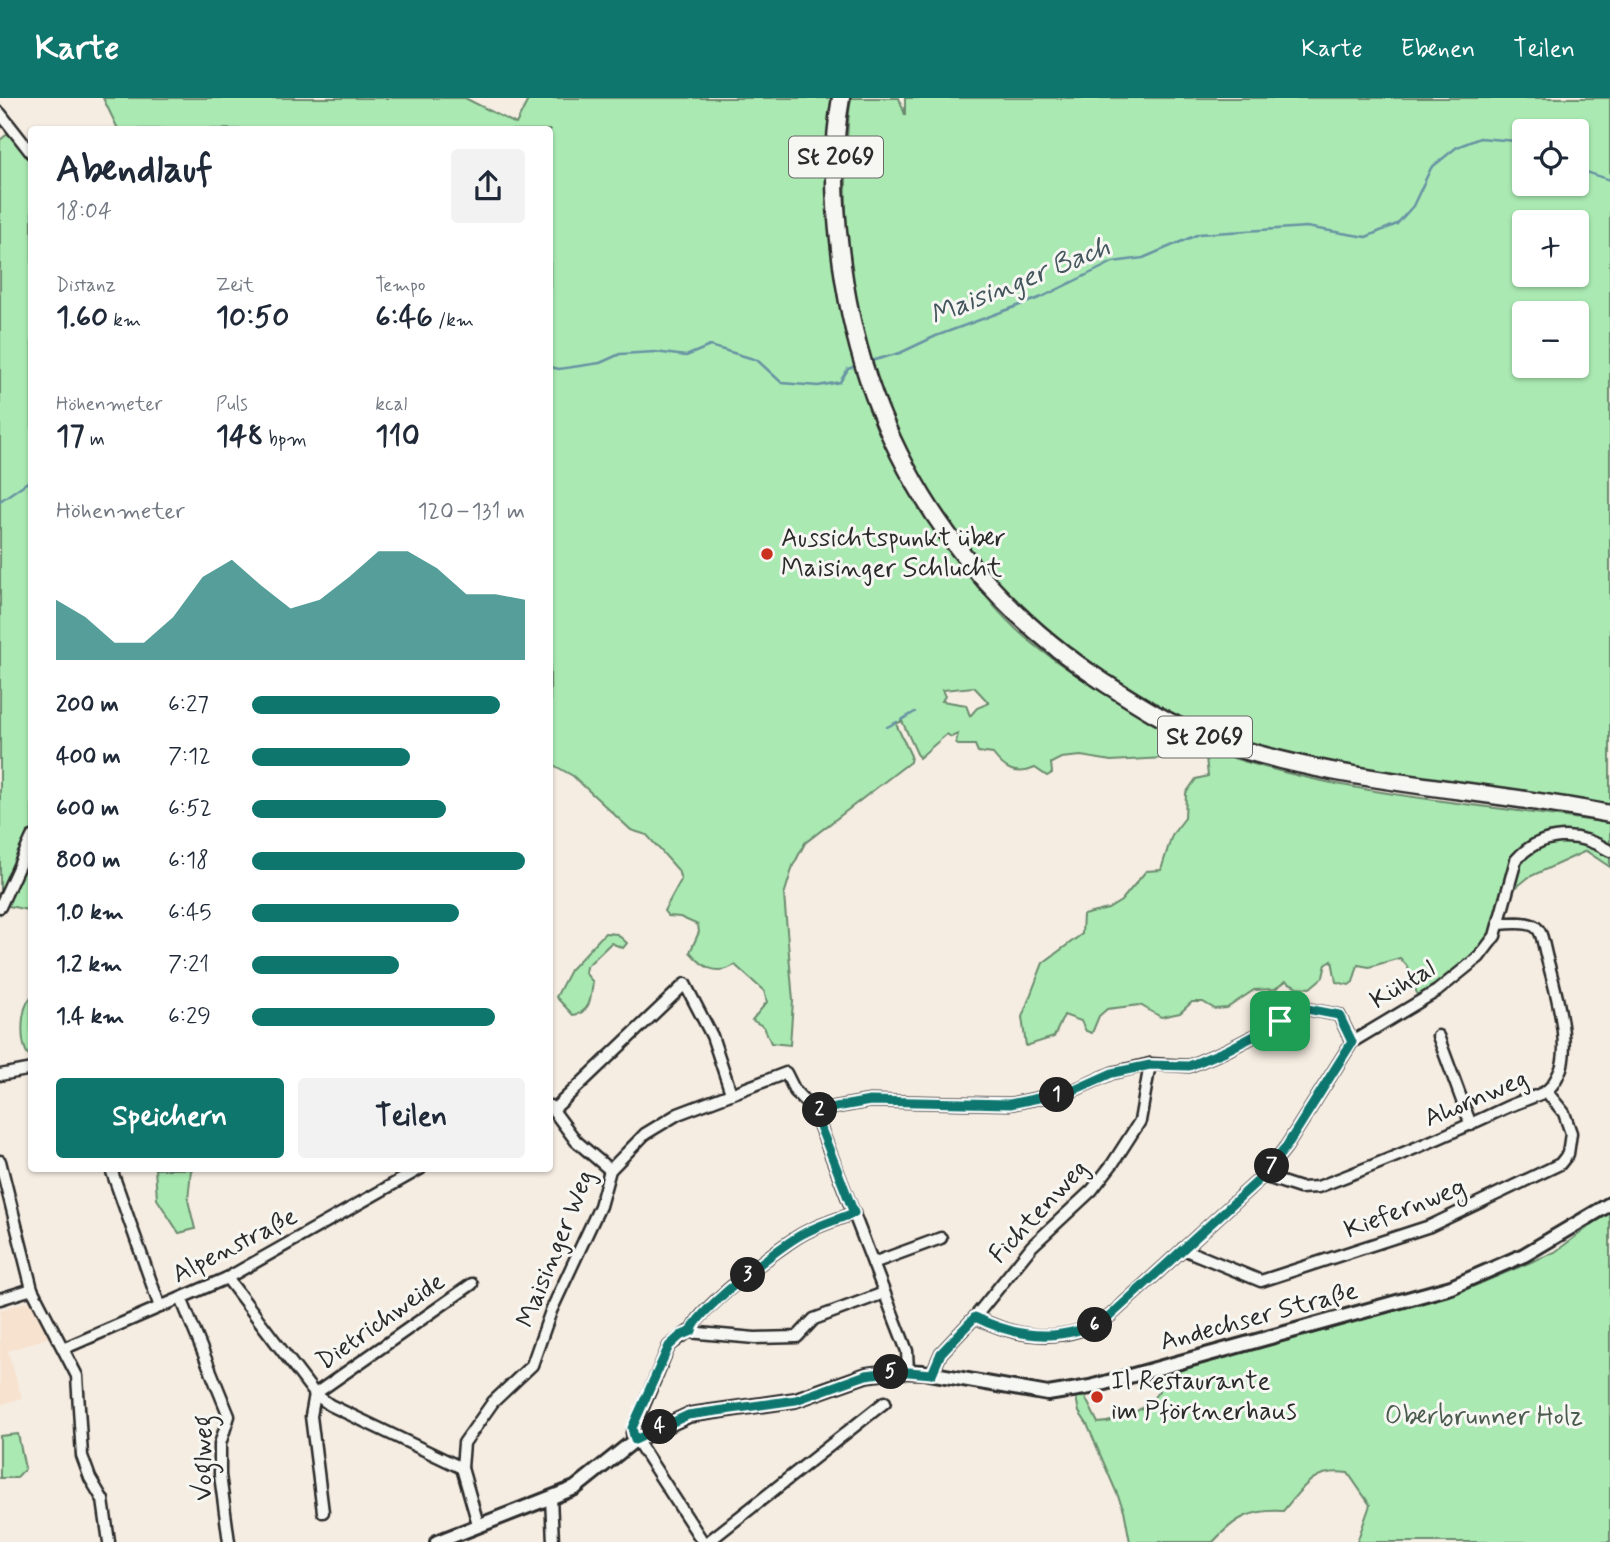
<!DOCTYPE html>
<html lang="de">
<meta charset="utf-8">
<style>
body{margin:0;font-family:Mynerve,sans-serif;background:#f2f2f3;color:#1f2937;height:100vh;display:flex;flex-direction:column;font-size:26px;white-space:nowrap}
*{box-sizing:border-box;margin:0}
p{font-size:23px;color:#747a83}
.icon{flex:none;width:38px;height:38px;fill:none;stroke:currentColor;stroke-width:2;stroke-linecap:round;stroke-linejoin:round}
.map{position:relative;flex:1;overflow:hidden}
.panel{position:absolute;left:28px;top:28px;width:525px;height:1046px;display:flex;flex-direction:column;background:#fff;border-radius:7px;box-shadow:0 2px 5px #0004}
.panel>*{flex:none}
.fabs{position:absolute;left:1512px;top:21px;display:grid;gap:14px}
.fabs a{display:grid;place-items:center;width:77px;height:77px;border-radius:7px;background:#fff;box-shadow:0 2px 5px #0004;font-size:35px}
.pin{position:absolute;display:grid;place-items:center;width:60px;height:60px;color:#fff;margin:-30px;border-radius:14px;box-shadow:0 4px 10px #0006}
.km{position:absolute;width:35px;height:35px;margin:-18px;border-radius:50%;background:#222;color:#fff;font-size:19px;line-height:35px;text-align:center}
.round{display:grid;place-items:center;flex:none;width:74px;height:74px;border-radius:7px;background:#f2f2f3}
.overview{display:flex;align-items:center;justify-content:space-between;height:119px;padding:0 28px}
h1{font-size:38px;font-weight:800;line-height:52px}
.metrics{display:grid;grid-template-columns:repeat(3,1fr);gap:10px;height:119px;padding:7px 28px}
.metrics div{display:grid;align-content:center}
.metrics b{font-size:30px;font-weight:800}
.metrics small{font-size:19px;font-weight:400}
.metrics p{font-size:19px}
.chart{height:196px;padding:14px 28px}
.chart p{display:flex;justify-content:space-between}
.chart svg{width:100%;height:126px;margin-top:7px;fill:#0f766e;opacity:.7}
.action{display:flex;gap:14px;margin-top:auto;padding:14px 28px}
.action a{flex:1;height:80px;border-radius:7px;background:#0f766e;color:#fff;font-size:28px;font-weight:800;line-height:80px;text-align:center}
.action a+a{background:#f2f2f3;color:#1f2937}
ul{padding:0 28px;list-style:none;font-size:23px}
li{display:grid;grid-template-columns:112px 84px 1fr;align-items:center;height:52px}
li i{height:18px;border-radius:9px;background:#0f766e}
header{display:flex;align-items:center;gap:42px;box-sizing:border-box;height:98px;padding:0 35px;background:#0f766e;color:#fff}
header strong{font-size:33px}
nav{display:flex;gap:38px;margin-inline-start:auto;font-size:24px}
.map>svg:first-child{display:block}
.built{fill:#f6e2cf}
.green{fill:#aaeab2;stroke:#6a8a6e;stroke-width:2;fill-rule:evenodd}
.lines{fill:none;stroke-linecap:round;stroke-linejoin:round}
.stream{stroke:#6893a3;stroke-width:2.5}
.minor-casing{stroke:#2b2b2b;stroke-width:15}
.tertiary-casing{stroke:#2b2b2b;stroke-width:18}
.primary-casing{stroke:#2b2b2b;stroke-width:21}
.minor{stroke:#f6f6f2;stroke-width:10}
.tertiary{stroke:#f6f6f2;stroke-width:12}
.primary{stroke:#f6f6f2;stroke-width:16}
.route-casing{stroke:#fff;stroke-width:14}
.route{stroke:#0f766e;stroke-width:9}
.poi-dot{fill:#c8321e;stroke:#f6f6f2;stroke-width:2.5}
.labels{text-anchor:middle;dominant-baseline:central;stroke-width:6;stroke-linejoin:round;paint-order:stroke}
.shield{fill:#f6f6f2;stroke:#686867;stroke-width:2}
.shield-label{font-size:24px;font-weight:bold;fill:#2b2b2b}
.poi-label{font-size:26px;fill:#2b2b2b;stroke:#f6f6f2;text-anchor:start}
.street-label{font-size:26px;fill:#2b2b2b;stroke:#f6f6f2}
.park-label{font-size:26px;fill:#4b5b4d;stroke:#f6f6f2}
.water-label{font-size:28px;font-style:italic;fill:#44565d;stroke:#f6f6f2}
</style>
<header>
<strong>Karte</strong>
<nav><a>Karte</a><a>Ebenen</a><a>Teilen</a></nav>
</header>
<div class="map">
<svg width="1610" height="1444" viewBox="0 0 1610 1444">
<rect width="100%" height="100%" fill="#f6ede2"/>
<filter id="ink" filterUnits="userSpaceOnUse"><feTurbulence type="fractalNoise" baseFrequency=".0143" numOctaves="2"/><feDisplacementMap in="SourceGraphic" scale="14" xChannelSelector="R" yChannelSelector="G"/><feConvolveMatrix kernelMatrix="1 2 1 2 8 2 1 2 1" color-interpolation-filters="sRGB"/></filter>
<g filter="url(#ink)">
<polygon class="built" points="31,1202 50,1239 8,1253 22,1300 0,1307 0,1212"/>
<g class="green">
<path d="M 103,0 L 465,0 L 516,26 L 529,0 L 835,0 C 833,39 830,78 830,117 C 831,234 877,348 944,443 C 968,476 994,513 1026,540 C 1078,583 1138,614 1197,647 L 1182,659 L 1111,663 L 1081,658 L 1061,660 L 1051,665 L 1052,675 L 1047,678 L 1035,670 C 1016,678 1005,672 993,656 L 978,654 L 975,647 L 958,647 L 956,644 L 958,636 L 951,639 L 947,636 L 919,660 L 902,623 L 896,626 L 911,658 L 910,664 L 805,745 L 793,768 L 784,797 L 793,903 L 790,947 L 771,945 L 764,929 L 752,922 L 767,904 L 764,893 L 735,867 C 716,878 704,870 690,854 L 699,834 L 698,827 L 680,819 L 668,818 L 664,813 L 681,782 L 678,772 L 647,737 L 631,732 L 573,678 L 550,665 L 550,32 L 118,31 ZM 974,589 L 989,605 L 977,610 L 970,618 L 966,607 L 942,603 L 945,598 L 942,592 Z"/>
<path d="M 851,0 L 899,0 L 905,17 L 905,0 L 1610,0 L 1610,707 C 1532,699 1456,687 1379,674 C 1327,665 1276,658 1227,639 C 997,554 839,330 846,84 C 847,56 846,28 851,0 ZM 1524,33 L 1577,33 L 1577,86 L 1524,86 ZM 1524,124 L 1577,124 L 1577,177 L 1524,177 ZM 1524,215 L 1577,215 L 1577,268 L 1524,268 Z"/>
<polygon points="9,35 32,64 32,813 4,807 0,817 0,42"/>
<path d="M 1221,656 C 1347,698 1479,706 1610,725 L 1610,769 L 1586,753 L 1529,779 L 1503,800 L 1493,837 L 1477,858 L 1419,901 L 1407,868 L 1400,860 L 1369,869 L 1358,867 L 1353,884 L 1349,887 L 1336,884 L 1332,862 L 1326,866 L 1323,879 L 1310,890 L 1297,889 L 1286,883 L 1275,891 L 1254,892 L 1227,910 L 1215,911 L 1203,904 L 1192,904 L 1180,915 L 1161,919 L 1140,907 L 1107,911 L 1099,918 L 1092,935 L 1086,933 L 1081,923 L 1064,917 L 1054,939 L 1026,948 L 1022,919 L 1043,865 L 1082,836 L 1083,817 L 1108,811 L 1121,803 L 1146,773 L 1161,772 L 1172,737 L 1185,720 L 1186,695 L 1196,681 L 1208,678 L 1206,660 Z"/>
<path d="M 605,835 L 617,836 L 627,845 L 623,850 L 611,845 L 586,869 L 585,875 L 593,884 C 591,898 591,915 573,917 L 556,899 L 570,872 Z"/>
<path d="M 31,899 L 31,960 C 19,950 20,911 31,899 Z"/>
<polygon points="155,1071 194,1071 191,1072 188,1102 195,1131 179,1135 157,1101"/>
<path d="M 1610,1113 L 1610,1444 L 1357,1444 L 1370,1407 L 1348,1375 C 1313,1370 1304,1388 1283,1413 C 1251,1411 1235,1420 1213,1444 L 1130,1444 L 1124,1412 L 1087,1326 L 1079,1314 L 1076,1299 L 1085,1299 L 1098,1325 C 1120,1324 1146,1312 1159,1293 L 1156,1279 L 1455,1196 L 1555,1154 Z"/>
<polygon points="18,1336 25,1371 16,1380 0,1380 0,1338"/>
</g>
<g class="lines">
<g class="stream">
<polyline points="1577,71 1610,82"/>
<polyline points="871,263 900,255 936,238 1042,199 1113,164 1143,160 1199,136 1306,129 1366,139 1397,126 1413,108 1431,70 1457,49 1480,40 1516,43 1524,47"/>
<polyline points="550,269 559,271 600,265 620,256 655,254 686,258 710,248 757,262 782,285 818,288 840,284 848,271 858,267"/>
<polyline points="0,403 32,381"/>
<polyline points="901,622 915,614"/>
<polyline points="887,629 897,624"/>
</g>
<g class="minor-casing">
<g id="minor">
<polyline points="0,15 32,56"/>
<polyline points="0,809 32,739"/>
<polyline points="1438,938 1471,1027"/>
<polyline points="0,977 32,971"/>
<polyline points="550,1008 576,1043 610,1072"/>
<polyline points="550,1010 553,1012 685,886 712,938 731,995"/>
<polyline points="814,1013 870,1003 1010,1006 1072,993 1112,975 1150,966 1189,968 1225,953 1307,911 1339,917 1352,944"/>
<polyline points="0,1063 32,1191 77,1278 82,1358 90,1380 103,1402 109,1444"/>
<polyline points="111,1071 160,1209"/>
<path d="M 1263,1078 L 1300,1090 L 1318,1089 C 1381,1065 1444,1039 1505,1010 C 1518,1004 1532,1000 1545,994 C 1551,990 1557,980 1560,973 C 1571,949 1556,893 1549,868 C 1538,832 1548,821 1499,826"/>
<polyline points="1183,1151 1261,1183 1430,1128 1560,1066 1568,1056 1571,1035 1564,1015 1546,993"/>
<polyline points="873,1165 941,1140"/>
<polyline points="227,1180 315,1296 330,1307 462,1370"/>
<polyline points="181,1200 229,1318 220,1346 220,1377 229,1444"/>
<polyline points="0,1201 32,1191"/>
<path d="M 975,1219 C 1021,1242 1066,1246 1110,1218 L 1263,1078 L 1286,1049 L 1352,944 L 1437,893 L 1479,859 L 1495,838 L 1516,762 C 1541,733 1578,733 1610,753"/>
<path d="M 692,1233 C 694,1214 779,1150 799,1138 C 815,1128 836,1122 854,1115"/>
<polyline points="65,1250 227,1180 420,1071"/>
<polyline points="932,1276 941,1255 975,1219 1032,1148 1092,1092 1113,1065 1140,1023 1150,966"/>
<polyline points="551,1399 553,1444"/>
<polyline points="323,1414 311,1318 315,1296 472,1186"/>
<polyline points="478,1426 462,1370 464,1345 493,1304 532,1267 551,1213 600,1108 610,1072 645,1036 678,1016 786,975 795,993 814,1013 907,1253 908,1274"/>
<polyline points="703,1444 632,1335 669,1248 688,1234 755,1240 797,1239 814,1221 884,1195"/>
<polyline points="708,1444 885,1304"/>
</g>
</g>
<g class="tertiary-casing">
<polyline id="tertiary" points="437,1444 575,1390 635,1342 689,1317 795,1302 866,1277 897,1273 923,1274 1048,1296 1090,1289 1451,1189 1524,1157 1610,1106"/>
</g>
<g class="primary-casing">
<path id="primary" d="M 841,0 C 832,49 834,102 840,151 C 860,332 952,485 1105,585 C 1135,604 1167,625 1200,638 C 1333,686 1473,689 1610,716"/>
</g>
<use href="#minor" class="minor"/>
<use href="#tertiary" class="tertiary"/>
<use href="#primary" class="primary"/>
</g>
</g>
<g class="lines" filter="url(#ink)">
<g class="route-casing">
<path id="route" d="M 1307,911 L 1339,917 L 1352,944 L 1286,1049 L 1263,1078 L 1110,1218 C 1066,1245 1021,1242 975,1219 L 941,1255 L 932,1276 L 897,1273 L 866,1277 L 796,1302 L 688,1317 L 635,1342 L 632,1330 L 669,1248 L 680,1238 L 692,1233 C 694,1215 779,1150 799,1138 C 815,1128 836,1122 854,1115 L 814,1013 L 870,1003 L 1010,1006 L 1072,993 L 1112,975 L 1150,967 L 1189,968 L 1225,953 Z"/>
</g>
<use href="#route" class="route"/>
</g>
<g class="poi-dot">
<circle cx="767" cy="456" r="7"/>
<circle cx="1097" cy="1299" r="7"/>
</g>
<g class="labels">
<g class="shield">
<rect x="789" y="38.5" width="94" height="41" rx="5"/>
<rect x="1158" y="618.5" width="94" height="41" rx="5"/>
</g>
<g class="shield-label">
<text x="836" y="59">St 2069</text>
<text x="1205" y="639">St 2069</text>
</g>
<g class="poi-label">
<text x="781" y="441">Aussichtspunkt über<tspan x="781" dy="30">Maisinger Schlucht</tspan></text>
<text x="1111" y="1284">Il Restaurante<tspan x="1111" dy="30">im Pförtnerhaus</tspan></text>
</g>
<g class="street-label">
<text transform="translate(1403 887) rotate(-31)">Kühtal</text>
<text transform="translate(1476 1001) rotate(-23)">Ahornweg</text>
<text transform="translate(1405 1111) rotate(-21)">Kiefernweg</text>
<text transform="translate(1039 1114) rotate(-47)">Fichtenweg</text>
<text transform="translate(235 1148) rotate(-27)">Alpenstraße</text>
<text transform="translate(556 1151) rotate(-68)">Maisinger Weg</text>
<text transform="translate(1259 1219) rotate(-15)">Andechser Straße</text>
<text transform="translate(381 1224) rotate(-35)">Dietrichweide</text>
<text transform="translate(204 1360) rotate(-90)">Voglweg</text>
</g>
<g class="park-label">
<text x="1484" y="1319">Oberbrunner Holz</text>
</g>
<g class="water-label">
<text transform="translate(1020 184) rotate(-22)">Maisinger Bach</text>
</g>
</g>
</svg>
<div class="fabs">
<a><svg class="icon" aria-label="locate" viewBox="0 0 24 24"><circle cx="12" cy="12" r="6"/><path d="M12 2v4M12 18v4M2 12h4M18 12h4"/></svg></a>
<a>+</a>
<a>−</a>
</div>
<div class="pin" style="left:1280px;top:923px;background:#1e9e55"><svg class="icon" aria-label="arrive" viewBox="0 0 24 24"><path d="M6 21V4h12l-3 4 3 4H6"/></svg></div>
<b class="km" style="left:1057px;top:997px">1</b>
<b class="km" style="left:820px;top:1012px">2</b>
<b class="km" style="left:748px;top:1177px">3</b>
<b class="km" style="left:660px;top:1329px">4</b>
<b class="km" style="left:891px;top:1274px">5</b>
<b class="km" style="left:1095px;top:1227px">6</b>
<b class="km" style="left:1272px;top:1068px">7</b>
<section class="panel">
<div class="overview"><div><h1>Abendlauf</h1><p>18:04</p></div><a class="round"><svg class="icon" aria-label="share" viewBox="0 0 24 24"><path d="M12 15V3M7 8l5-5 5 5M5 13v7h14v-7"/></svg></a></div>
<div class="metrics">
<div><p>Distanz</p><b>1.60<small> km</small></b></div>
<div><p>Zeit</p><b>10:50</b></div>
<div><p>Tempo</p><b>6:46<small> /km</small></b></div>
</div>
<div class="metrics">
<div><p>Höhenmeter</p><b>17<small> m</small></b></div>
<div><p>Puls</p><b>148<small> bpm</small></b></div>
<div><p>kcal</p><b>110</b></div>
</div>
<div class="chart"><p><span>Höhenmeter</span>120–131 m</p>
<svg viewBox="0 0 160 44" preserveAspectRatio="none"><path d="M0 44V23L10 29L20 38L30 38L40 29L50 15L60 9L70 18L80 26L90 23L100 15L110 6L120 6L130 12L140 21L150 21L160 23V44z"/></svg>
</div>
<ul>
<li><b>200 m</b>6:27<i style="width:91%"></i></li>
<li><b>400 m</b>7:12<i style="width:58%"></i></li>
<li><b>600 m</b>6:52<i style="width:71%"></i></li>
<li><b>800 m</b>6:18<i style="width:100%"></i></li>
<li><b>1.0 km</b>6:45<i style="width:76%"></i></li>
<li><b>1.2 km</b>7:21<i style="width:54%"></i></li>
<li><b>1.4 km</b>6:29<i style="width:89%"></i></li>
</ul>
<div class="action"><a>Speichern</a><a>Teilen</a></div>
</section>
</div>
